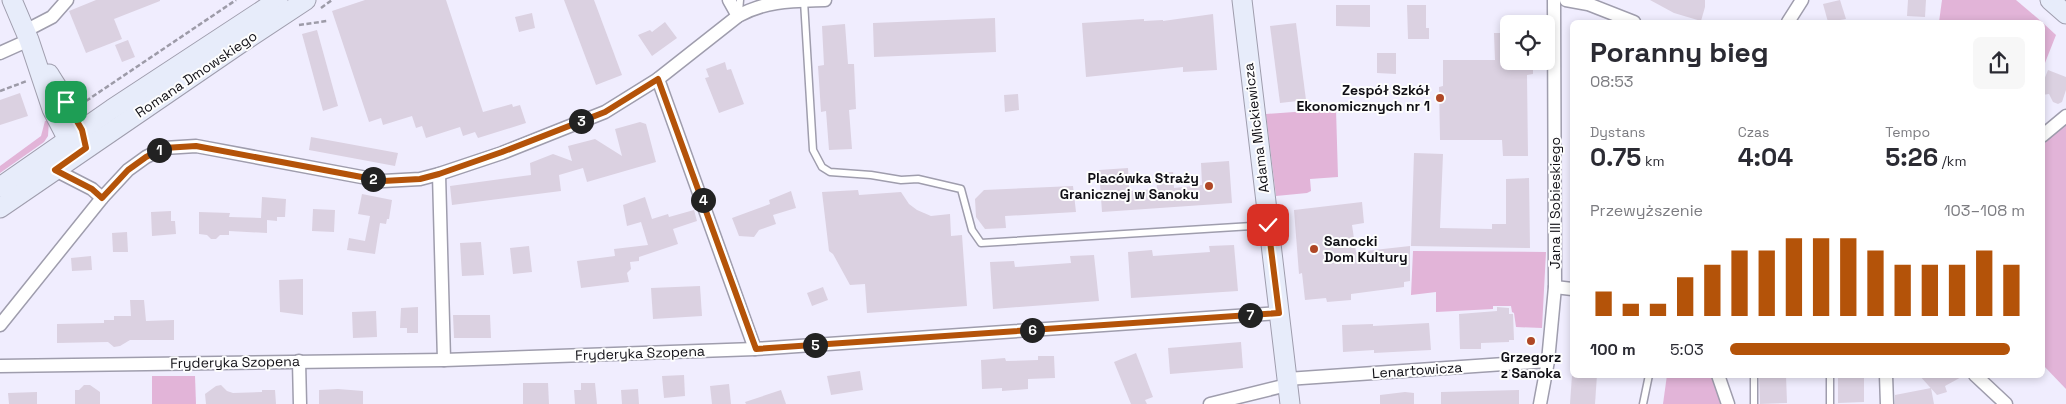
<!DOCTYPE html>
<html lang="pl">
<meta charset="utf-8">
<style>
body{margin:0;font-family:"Space Grotesk",sans-serif;background:#f7f7f7;color:#2b2b33;height:100vh;display:flex;flex-direction:column;font-size:19px;white-space:nowrap}
*{box-sizing:border-box;margin:0}
p{font-size:16px;color:#7c7c81}
.icon{flex:none;width:28px;height:28px;fill:none;stroke:currentColor;stroke-width:2;stroke-linecap:round;stroke-linejoin:round}
.map{position:relative;flex:1;overflow:hidden}
.drawer{position:absolute;left:1570px;top:20px;width:475px;height:358px;display:flex;flex-direction:column;background:#fff;border-radius:8px;box-shadow:0 2px 8px #0003}
.drawer>*{flex:none}
.fabs{position:absolute;left:1500px;top:15px;display:grid;gap:10px}
.fabs a{display:grid;place-items:center;width:55px;height:55px;border-radius:8px;background:#fff;box-shadow:0 2px 8px #0003;font-size:25px}
.pin{position:absolute;display:grid;place-items:center;width:42px;height:42px;color:#fff;margin:-21px;border-radius:10px;box-shadow:0 2px 8px #0006}
.km{position:absolute;width:25px;height:25px;margin:-12px;border-radius:50%;background:#222;color:#fff;font-size:14px;line-height:25px;text-align:center}
.round{display:grid;place-items:center;flex:none;width:52px;height:52px;border-radius:8px;background:#f7f7f7}
.headline{display:flex;align-items:center;justify-content:space-between;height:85px;padding:0 20px}
h1{font-size:28px;font-weight:600;line-height:38px}
.figures{display:grid;grid-template-columns:repeat(3,1fr);gap:8px;height:85px;padding:5px 20px}
.figures div{display:grid;align-content:center}
.figures b{font-size:25px;font-weight:600}
.figures small{font-size:14px;font-weight:400}
.figures p{font-size:14px}
.chart{height:140px;padding:10px 20px}
.chart p{display:flex;justify-content:space-between}
.chart svg{width:100%;height:90px;margin-top:5px;stroke:#b45309;stroke-width:6}
ul{padding:0 20px;list-style:none;font-size:16px}
li{display:grid;grid-template-columns:80px 60px 1fr;align-items:center;height:38px}
li i{height:12px;border-radius:6px;background:#b45309}
.map>svg:first-child{display:block}
.green{fill:#e2b4d8}
.building{fill:#dbd1e1}
.lines{fill:none;stroke-linecap:round;stroke-linejoin:round}
.lane-casing{stroke:#9f9dad;stroke-width:9}
.street-casing{stroke:#9f9dad;stroke-width:15}
.secondary-casing{stroke:#9f9dad;stroke-width:21}
.path{stroke:#9d9ba8;stroke-width:2.5;stroke-dasharray:5 2.5;stroke-linecap:butt}
.lane{stroke:#fff;stroke-width:6}
.street{stroke:#fff;stroke-width:12}
.secondary{stroke:#e7ecfa;stroke-width:19}
.route-casing{stroke:#fff;stroke-width:10}
.route{stroke:#b45309;stroke-width:6}
.poi-dot{fill:#af4725;stroke:#fdfdfd;stroke-width:2}
.labels{text-anchor:middle;dominant-baseline:central;stroke-width:4;stroke-linejoin:round;paint-order:stroke}
.street-label{font-size:14px;fill:#100f15;stroke:#fdfdfd}
.poi-label{font-size:14px;font-weight:bold;fill:#100f15;stroke:#fdfdfd;text-anchor:end}
</style>
<div class="map">
<svg width="2066" height="404" viewBox="0 0 2066 404">
<rect width="100%" height="100%" fill="#f0edfe"/>
<g class="green">
<polygon points="1942,0 2016,0 2042,22 1939,22"/>
<polygon points="2043,23 2056,35 2043,68"/>
<polygon points="1336,109 1338,177 1310,179 1311,191 1307,193 1276,196 1266,114"/>
<polygon points="49,120 48,136 44,142 0,173 0,166 41,136 45,121"/>
<polygon points="2066,124 2066,389 2043,365 2042,146 2056,130"/>
<polygon points="1413,251 1546,252 1542,328 1516,327 1514,313 1512,312 1511,306 1493,306 1493,309 1436,312 1436,292 1411,295"/>
<polygon points="1667,375 1714,375 1723,404 1663,404"/>
<polygon points="152,376 195,376 196,404 152,404"/>
</g>
<g class="building">
<polygon points="96,0 160,0 160,1 114,19 122,39 86,53 69,11"/>
<polygon points="365,0 446,0 483,112 512,104 513,107 520,105 526,123 478,138 475,132 463,136 460,127 426,138 422,126 416,128 412,116 383,125 381,118 369,122 332,11"/>
<polygon points="564,0 594,0 622,75 596,85"/>
<polygon points="1650,0 1705,0 1705,7 1701,21 1674,13"/>
<polygon points="1840,0 1846,19 1828,22 1823,4"/>
<polygon points="1908,0 1926,0 1925,17 1907,16"/>
<polygon points="1336,5 1370,5 1370,27 1336,26"/>
<polygon points="1407,5 1426,5 1426,28 1429,28 1429,39 1408,39"/>
<polygon points="532,13 535,28 519,32 515,17"/>
<polygon points="1213,14 1217,70 1183,72 1183,67 1086,77 1082,23 1144,19 1144,21 1163,20 1163,21"/>
<polygon points="995,18 996,52 874,57 873,23"/>
<polygon points="665,22 677,38 652,56 638,35 650,30 652,32"/>
<polygon points="1296,23 1306,100 1280,103 1270,26"/>
<polygon points="845,24 848,64 854,64 856,109 849,110 852,149 829,150 826,111 821,112 818,66 824,65 822,26"/>
<polygon points="317,30 338,106 323,111 302,34"/>
<polygon points="1494,33 1509,33 1509,61 1533,61 1533,74 1527,75 1528,156 1503,156 1502,140 1440,140 1439,87 1443,86 1443,60 1495,60"/>
<polygon points="128,40 135,57 122,62 115,45"/>
<polygon points="1377,53 1396,53 1396,74 1377,73"/>
<polygon points="725,62 727,70 731,69 744,104 719,113 705,78 709,77 706,69"/>
<polygon points="2048,70 2066,77 2066,90 2062,102 2058,104 2053,102 2049,94 2042,95 2042,85"/>
<polygon points="20,93 28,116 0,125 0,100"/>
<polygon points="1018,94 1019,110 1005,112 1004,95"/>
<polygon points="640,122 646,124 656,162 587,182 583,168 559,175 561,191 452,205 450,186 531,175 530,163 553,154 572,161 568,146 595,139 622,156 615,129"/>
<polygon points="311,137 398,153 395,166 309,150"/>
<polygon points="1414,153 1443,154 1440,228 1492,229 1492,224 1506,224 1506,179 1529,178 1530,248 1411,246"/>
<polygon points="1229,161 1232,203 1102,212 1099,170 1128,168 1129,191 1157,189 1156,173 1173,172 1174,188 1202,185 1201,163"/>
<polygon points="1073,186 1076,212 1005,216 1006,228 985,229 976,217 975,199 984,190"/>
<polygon points="858,190 859,195 901,192 909,204 917,210 931,216 950,214 951,236 962,235 967,306 867,313 865,284 850,285 833,254 829,251 822,192"/>
<polygon points="791,191 796,208 773,215 776,224 759,230 754,237 739,236 732,218 770,204 769,200"/>
<polygon points="362,194 392,200 389,219 387,219 386,224 380,223 375,254 347,250 349,238 365,241 370,216 358,214"/>
<polygon points="262,197 286,199 285,217 277,217 277,221 267,220 267,233 229,231 229,235 220,235 216,239 211,239 207,235 199,234 199,212 230,213 229,217 261,218"/>
<polygon points="645,197 652,219 668,214 669,217 694,210 697,221 673,229 678,244 639,257 639,261 630,262 631,269 627,273 629,282 581,288 577,261 615,256 614,249 648,245 641,222 627,226 623,205"/>
<polygon points="1362,202 1364,223 1352,225 1356,252 1410,246 1410,281 1404,282 1404,287 1351,294 1351,300 1327,302 1326,298 1305,300 1302,273 1299,274 1294,210"/>
<polygon points="313,209 335,210 334,232 312,231"/>
<polygon points="171,211 171,221 175,221 176,234 152,236 151,212"/>
<polygon points="127,232 128,252 113,252 112,233"/>
<polygon points="481,242 484,275 462,276 460,243"/>
<polygon points="1234,245 1238,291 1131,298 1128,252 1152,250 1153,256 1210,252 1209,246"/>
<polygon points="529,246 532,272 513,274 510,248"/>
<polygon points="1094,255 1099,301 993,309 990,262 1014,261 1015,267 1071,263 1070,256"/>
<polygon points="91,256 92,270 72,271 71,258"/>
<polygon points="303,279 303,315 280,312 279,280"/>
<polygon points="700,286 702,316 653,319 651,288"/>
<polygon points="823,287 828,300 812,306 807,293"/>
<polygon points="130,300 144,300 146,321 174,320 174,340 130,340 120,346 114,347 108,342 57,343 57,324 104,323 104,320 114,320 114,316 131,316"/>
<polygon points="418,307 418,333 407,333 407,328 400,328 401,308"/>
<polygon points="1497,307 1509,308 1509,314 1513,314 1514,340 1509,340 1509,342 1481,343 1481,349 1460,349 1459,314 1497,311"/>
<polygon points="376,311 377,337 353,338 352,312"/>
<polygon points="453,315 490,315 491,338 454,338"/>
<polygon points="1429,323 1431,350 1374,353 1374,350 1343,352 1342,325 1373,324 1373,326"/>
<polygon points="1241,342 1243,368 1170,374 1168,348"/>
<polygon points="1136,353 1153,397 1145,400 1147,404 1131,404 1114,362"/>
<polygon points="1038,356 1054,356 1055,378 1028,379 1028,389 1002,391 1002,388 982,389 981,360 1005,358 1006,361 1038,360"/>
<polygon points="860,371 863,390 831,395 827,376"/>
<polygon points="684,375 685,396 664,398 662,376"/>
<polygon points="1572,375 1597,375 1595,404 1570,404"/>
<polygon points="1759,375 1786,375 1787,403 1760,404"/>
<polygon points="1838,375 1864,375 1864,402 1838,403"/>
<polygon points="1919,375 1965,375 1945,386 1947,392 1937,395"/>
<polygon points="523,383 548,383 549,404 523,404"/>
<polygon points="581,383 595,383 597,404 575,404 574,390 581,390"/>
<polygon points="729,384 731,404 712,404 710,386"/>
<polygon points="84,385 90,385 100,392 100,404 75,404 75,390 79,390"/>
<polygon points="221,385 227,391 233,393 262,392 262,390 275,390 276,404 206,404 205,394 216,386"/>
<polygon points="1931,388 1934,404 1895,404 1895,395"/>
<polygon points="338,389 363,391 363,404 319,404 319,390"/>
<polygon points="638,389 639,404 622,404 621,390"/>
<polygon points="781,390 786,404 746,404 745,402"/>
<polygon points="1519,390 1519,404 1441,404 1441,392"/>
<polygon points="37,392 37,404 9,404 8,393"/>
<polygon points="1405,392 1414,393 1414,404 1380,404 1380,395"/>
</g>
<g class="lines">
<g class="lane-casing">
<g id="lane">
<polyline points="804,1 813,150 822,167 830,172 871,175 901,180 918,179 961,189 972,230 981,243 1268,225"/>
<polyline points="739,12 740,0"/>
<polyline points="1754,375 1754,404"/>
<polyline points="1830,375 1830,404"/>
<polyline points="1643,404 1649,375"/>
</g>
</g>
<g class="street-casing">
<g id="street">
<polyline points="729,0 738,16"/>
<polyline points="1566,0 1588,4 1634,22"/>
<polyline points="1788,22 1802,0"/>
<polyline points="25,31 52,17 67,0"/>
<polyline points="0,53 29,40"/>
<polyline points="658,79 755,349"/>
<polyline points="2042,136 2066,116"/>
<polyline points="55,170 92,189 102,198"/>
<polyline points="439,174 444,360"/>
<polyline points="1555,287 1572,289"/>
<path d="M 0,325 L 102,198 L 128,170 L 146,157 L 164,148 L 196,146 L 383,181 L 420,179 L 439,174 L 502,153 L 605,112 L 658,79 L 738,16 C 767,0 794,1 825,0"/>
<polyline points="299,361 300,404"/>
<polyline points="0,366 444,360 755,349 1279,313"/>
<polyline points="1718,375 1728,404"/>
<polyline points="1886,375 1887,404"/>
<polyline points="1975,375 2006,404"/>
<polyline points="1287,379 1548,361"/>
<polyline points="1210,404 1287,385"/>
<polyline points="1540,404 1548,361 1555,287 1554,0"/>
</g>
</g>
<g class="secondary-casing">
<g id="secondary">
<polyline points="12,0 29,40 52,109 68,140"/>
<polyline points="1242,0 1290,404"/>
<polyline points="2050,0 2066,14"/>
<path d="M 49,74 C 62,96 79,116 84,142"/>
<polyline points="0,187 112,109 278,0"/>
<polyline points="0,208 238,45 306,0"/>
</g>
</g>
<g class="path">
<polyline points="321,8 332,0"/>
<polyline points="299,25 327,21"/>
<polyline points="0,91 27,81"/>
<polyline points="86,101 236,0"/>
</g>
<use href="#lane" class="lane"/>
<use href="#street" class="street"/>
<use href="#secondary" class="secondary"/>
</g>
<g class="lines">
<g class="route-casing">
<polyline id="route" points="66,102 82,130 86,148 55,170 92,189 102,198 128,170 146,157 164,148 196,146 383,181 420,179 439,174 502,152 605,112 658,79 756,349 1279,313 1268,225"/>
</g>
<use href="#route" class="route"/>
</g>
<g class="poi-dot">
<circle cx="1440" cy="98" r="5"/>
<circle cx="1209" cy="186" r="5"/>
<circle cx="1314" cy="249" r="5"/>
<circle cx="1531" cy="341" r="5"/>
</g>
<g class="labels">
<g class="street-label">
<text transform="translate(196 74) rotate(-34)">Romana Dmowskiego</text>
<text transform="translate(1256 128) rotate(-97)">Adama Mickiewicza</text>
<text transform="translate(1555 203) rotate(-90)">Jana III Sobieskiego</text>
<text transform="translate(640 353) rotate(-2)">Fryderyka Szopena</text>
<text transform="translate(235 362) rotate(-1)">Fryderyka Szopena</text>
<text transform="translate(1417 370) rotate(-4)">Lenartowicza</text>
</g>
<g class="poi-label">
<text x="1430" y="90">Zespół Szkół<tspan x="1430" dy="16">Ekonomicznych nr 1</tspan></text>
<text x="1199" y="178">Placówka Straży<tspan x="1199" dy="16">Granicznej w Sanoku</tspan></text>
<text x="1324" y="241" text-anchor="start">Sanocki<tspan x="1324" dy="16">Dom Kultury</tspan></text>
<text x="1531" y="357" text-anchor="middle">Grzegorz<tspan x="1531" dy="16">z Sanoka</tspan></text>
</g>
</g>
</svg>
<div class="fabs">
<a><svg class="icon" aria-label="locate" viewBox="0 0 24 24"><circle cx="12" cy="12" r="6"/><path d="M12 2v4M12 18v4M2 12h4M18 12h4"/></svg></a>
</div>
<div class="pin" style="left:66px;top:102px;background:#1e9e55"><svg class="icon" aria-label="arrive" viewBox="0 0 24 24"><path d="M6 21V4h12l-3 4 3 4H6"/></svg></div>
<div class="pin" style="left:1268px;top:225px;background:#d93025"><svg class="icon" aria-label="check" viewBox="0 0 24 24"><path d="M5 12l5 5 9-10"/></svg></div>
<b class="km" style="left:159px;top:150px">1</b>
<b class="km" style="left:373px;top:179px">2</b>
<b class="km" style="left:581px;top:121px">3</b>
<b class="km" style="left:703px;top:200px">4</b>
<b class="km" style="left:815px;top:345px">5</b>
<b class="km" style="left:1032px;top:330px">6</b>
<b class="km" style="left:1250px;top:315px">7</b>
<section class="drawer">
<div class="headline"><div><h1>Poranny bieg</h1><p>08:53</p></div><a class="round"><svg class="icon" aria-label="share" viewBox="0 0 24 24"><path d="M12 15V3M7 8l5-5 5 5M5 13v7h14v-7"/></svg></a></div>
<div class="figures">
<div><p>Dystans</p><b>0.75<small> km</small></b></div>
<div><p>Czas</p><b>4:04</b></div>
<div><p>Tempo</p><b>5:26<small> /km</small></b></div>
</div>
<div class="chart"><p><span>Przewyższenie</span>103–108 m</p>
<svg viewBox="0 0 160 44" preserveAspectRatio="none"><path d="M5 44V32M15 44V38M25 44V38M35 44V25M45 44V19M55 44V12M65 44V12M75 44V6M85 44V6M95 44V6M105 44V12M115 44V19M125 44V19M135 44V19M145 44V12M155 44V19"/></svg>
</div>
<ul>
<li><b>100 m</b>5:03<i style="width:95%"></i></li>
</ul>
</section>
</div>
